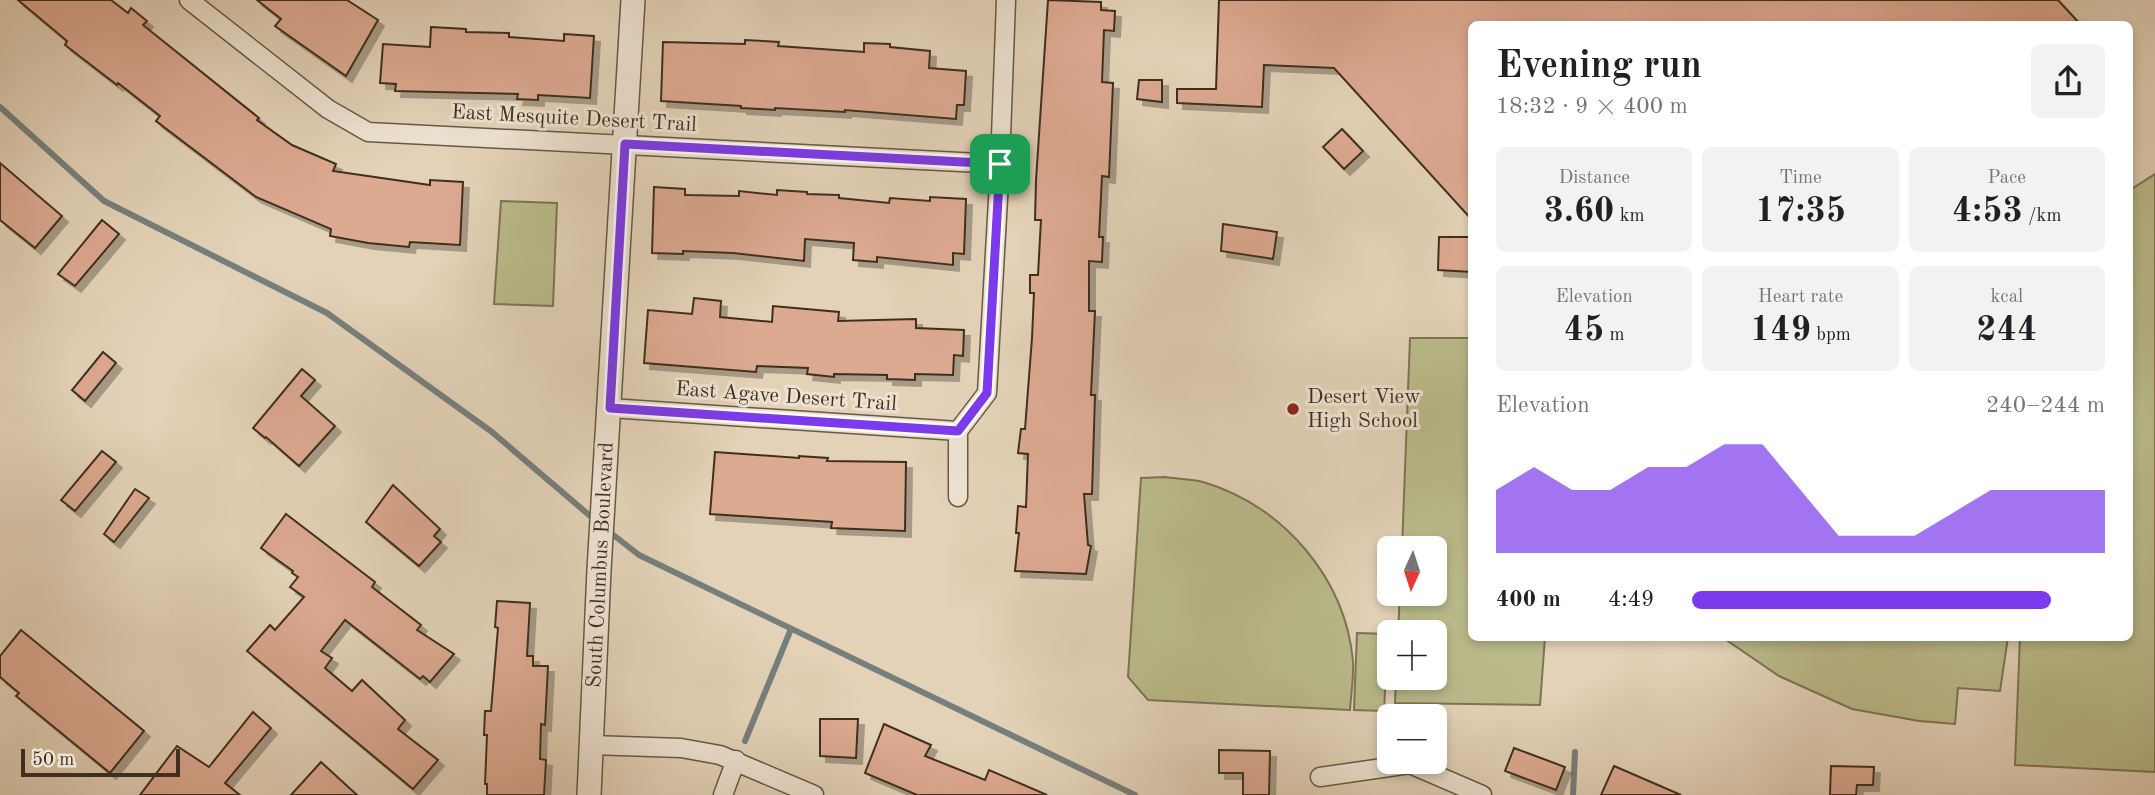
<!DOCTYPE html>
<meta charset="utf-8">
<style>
body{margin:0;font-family:"Old Standard TT",serif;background:#f2f2f2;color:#202124;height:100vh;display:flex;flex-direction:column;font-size:26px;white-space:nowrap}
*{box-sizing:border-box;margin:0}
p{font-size:23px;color:#757577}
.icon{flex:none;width:38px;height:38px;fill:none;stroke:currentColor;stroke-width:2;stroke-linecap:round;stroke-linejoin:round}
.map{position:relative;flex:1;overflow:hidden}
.drawer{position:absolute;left:1468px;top:21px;width:665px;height:620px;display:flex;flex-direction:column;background:#fff;border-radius:10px;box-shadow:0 4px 10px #0003}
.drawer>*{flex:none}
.needle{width:46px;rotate:183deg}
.buttons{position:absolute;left:1377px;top:536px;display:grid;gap:14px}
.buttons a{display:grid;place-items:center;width:70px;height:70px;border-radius:10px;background:#fff;box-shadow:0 4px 10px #0003;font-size:35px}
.scale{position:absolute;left:21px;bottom:18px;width:159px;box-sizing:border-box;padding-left:7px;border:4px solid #402f1f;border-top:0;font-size:19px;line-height:24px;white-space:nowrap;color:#402f1f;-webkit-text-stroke:5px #ede2d1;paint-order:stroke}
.pin{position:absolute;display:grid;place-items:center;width:60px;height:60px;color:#fff;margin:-30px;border-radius:14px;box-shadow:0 4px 10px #0006}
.round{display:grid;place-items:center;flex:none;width:74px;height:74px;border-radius:10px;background:#f2f2f2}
.head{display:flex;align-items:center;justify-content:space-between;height:119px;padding:0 28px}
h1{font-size:38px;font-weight:800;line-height:52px}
.metrics{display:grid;grid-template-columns:repeat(3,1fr);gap:10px;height:119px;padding:7px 28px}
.metrics div{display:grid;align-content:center;border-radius:10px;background:#f2f2f2;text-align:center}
.metrics b{font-size:35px;font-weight:800}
.metrics small{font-size:19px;font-weight:400}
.metrics p{font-size:19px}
.chart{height:196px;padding:14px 28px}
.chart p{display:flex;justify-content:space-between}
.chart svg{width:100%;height:126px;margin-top:7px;fill:#7c3aed;opacity:.7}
ul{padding:0 28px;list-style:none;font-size:23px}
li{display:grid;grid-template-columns:112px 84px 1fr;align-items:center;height:52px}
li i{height:18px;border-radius:9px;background:#7c3aed}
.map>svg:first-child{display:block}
.green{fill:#baba8a;stroke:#7d7454;stroke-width:2}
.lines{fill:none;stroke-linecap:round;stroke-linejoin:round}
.stream{stroke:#777f7c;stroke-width:6}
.building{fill:#dca991;stroke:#402f1f;stroke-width:2;filter:url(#shadow)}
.minor-casing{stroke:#695845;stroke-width:21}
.tertiary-casing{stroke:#695845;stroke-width:26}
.minor{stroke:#ede2d1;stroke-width:18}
.tertiary{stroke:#ede2d1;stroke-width:23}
.route-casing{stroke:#fff;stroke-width:14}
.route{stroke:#7c3aed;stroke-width:9}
.poi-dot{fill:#8f2418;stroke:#ede2d1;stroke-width:2.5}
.labels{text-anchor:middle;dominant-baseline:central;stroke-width:6;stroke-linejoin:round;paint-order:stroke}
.street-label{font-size:21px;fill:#402f1f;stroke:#ede2d1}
.poi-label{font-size:21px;fill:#402f1f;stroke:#ede2d1;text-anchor:start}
</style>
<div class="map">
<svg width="2155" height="795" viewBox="0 0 2155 795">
<defs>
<filter id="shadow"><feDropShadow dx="6" dy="6" stdDeviation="0" flood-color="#0004"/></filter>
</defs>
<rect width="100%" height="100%" fill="#e3d2b8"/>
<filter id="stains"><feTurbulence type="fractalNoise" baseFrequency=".00286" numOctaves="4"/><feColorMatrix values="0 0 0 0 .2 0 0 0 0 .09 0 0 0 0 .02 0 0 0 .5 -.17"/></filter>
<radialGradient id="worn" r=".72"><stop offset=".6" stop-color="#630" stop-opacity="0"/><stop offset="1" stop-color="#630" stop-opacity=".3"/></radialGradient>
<g class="green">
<polygon points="2155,174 2155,772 2015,765 2020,637 2130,637 2130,190"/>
<polygon points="501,201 557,203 553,306 494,304"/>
<polygon points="1410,338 1472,338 1472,637 1545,637 1540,705 1395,703 1396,677 1435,677 1435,632 1398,632 1400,593 1435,593 1435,548 1402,548"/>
<path d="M 1165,477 C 1177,479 1191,479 1203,482 C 1283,506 1345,577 1353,661 C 1354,677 1351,694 1350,710 L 1148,700 L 1128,677 L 1141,478 Z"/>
<polygon points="1357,633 1388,634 1384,711 1354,710"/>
<polygon points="1722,637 2008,637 2000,691 1958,688 1955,724 1919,721 1852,709 1779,676"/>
</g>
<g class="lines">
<g class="stream">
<polyline points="0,107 104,201 327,313 492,432 596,521"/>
<polyline points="607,530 639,555 1135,795"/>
<polyline points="745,741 791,629"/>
<polyline points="1573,795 1575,752"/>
</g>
</g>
<g class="building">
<polygon points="18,0 111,0 128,13 131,8 147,21 143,25 259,118 257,120 292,145 336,164 333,171 430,185 430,180 463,182 460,245 410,242 409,247 368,243 330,236 331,229 256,197 156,121 160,116 118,83 117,85 65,45 67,41"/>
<polygon points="257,0 347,0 378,20 346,76 275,26 281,19"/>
<polygon points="1048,0 1101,2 1101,10 1115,11 1114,31 1104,30 1102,82 1113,83 1109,177 1102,176 1099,237 1103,237 1102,262 1089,261 1089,311 1095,311 1091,395 1095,395 1092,494 1084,494 1088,545 1091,546 1086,574 1015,571 1019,533 1016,533 1018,506 1026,507 1028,454 1018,453 1021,429 1025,429 1032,338 1034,293 1030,293 1030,275 1038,275 1041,220 1035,220 1036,180"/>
<polygon points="1219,0 2058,0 2080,24 1472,24 1472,220 1334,68 1264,65 1262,107 1177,103 1177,89 1216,89"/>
<polygon points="431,27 466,29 466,32 509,33 509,37 564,41 564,34 594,36 590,98 538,95 538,100 517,99 518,94 395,91 396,84 380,83 383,44 430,47"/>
<polygon points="745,40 779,42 778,46 864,52 864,43 890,44 890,47 930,51 929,68 966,71 964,105 957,105 956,119 845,110 845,112 775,108 775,110 741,108 741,106 661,101 663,42 745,44"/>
<polygon points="1139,80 1162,80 1162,102 1137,99"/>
<polygon points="1342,129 1363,151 1344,169 1323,147"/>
<polygon points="0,163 62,216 35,248 0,220"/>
<polygon points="654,187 685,189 685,195 739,196 739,191 777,195 777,190 807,192 807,194 839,195 839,198 889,203 890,198 930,201 930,197 966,199 964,254 953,253 953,265 877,257 877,262 853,260 854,243 805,239 804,261 733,253 683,251 683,254 652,253"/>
<polygon points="102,220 119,234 75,286 58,274"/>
<polygon points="1223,224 1277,232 1273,259 1221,251"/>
<polygon points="1439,237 1472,237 1472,272 1438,270"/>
<polygon points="694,298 721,301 720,317 772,322 773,306 839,312 838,321 916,319 916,328 964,330 963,356 954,355 953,375 915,374 915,380 887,379 887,375 834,374 834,377 807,374 808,368 757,366 756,372 644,363 648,310 692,314"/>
<polygon points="103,352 116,363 85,401 72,390"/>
<polygon points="302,369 315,380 301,396 335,426 299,466 266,437 265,438 253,428"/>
<polygon points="102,451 116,462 75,511 61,500"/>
<polygon points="715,452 799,458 799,456 828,458 827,461 906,462 905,531 831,528 832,522 710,514"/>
<polygon points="393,485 440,529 434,536 441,542 419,566 366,522"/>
<polygon points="135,489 149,498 114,542 104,534"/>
<polygon points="286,514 375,582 372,587 421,625 417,630 454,654 430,682 423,676 420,679 345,620 321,651 332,658 325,668 352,691 362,680 405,720 398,729 438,760 413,789 247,651 270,625 275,630 304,597 290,587 298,577 292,573 293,571 261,548"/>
<polygon points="497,601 530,603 527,656 533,656 533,666 548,666 545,725 541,724 540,759 546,760 544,795 487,795 487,784 485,784 487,735 484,735 485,711 491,711 498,628 495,627"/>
<polygon points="21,630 144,731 110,773 16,696 19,693 0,677 0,656"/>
<polygon points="253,712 271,728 225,783 240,795 140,795 177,746 209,767"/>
<polygon points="820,719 858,719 856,758 820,756"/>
<polygon points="884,724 931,745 925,756 985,780 989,770 1047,795 917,795 865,773"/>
<polygon points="1514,748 1565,767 1556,790 1505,771"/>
<polygon points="1219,750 1270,751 1269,795 1243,795 1243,773 1219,773"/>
<polygon points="321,762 357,795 291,795"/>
<polygon points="1614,766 1681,795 1601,795"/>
<polygon points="1831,766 1874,767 1873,785 1857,785 1856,795 1830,795"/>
</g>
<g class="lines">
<g class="minor-casing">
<g id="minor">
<polyline points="189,0 328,109 368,132 1000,164"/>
<polyline points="610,408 958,431"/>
<polyline points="958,497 958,431 987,393 1000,164 1006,0"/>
<polyline points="591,745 681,748 720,755 814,795"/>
<polyline points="1320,777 1410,764 1482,795"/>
<polyline points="723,795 736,760"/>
</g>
</g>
<g class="tertiary-casing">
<polyline id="tertiary" points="589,795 599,570 633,0"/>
</g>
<use href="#minor" class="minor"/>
<use href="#tertiary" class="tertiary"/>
</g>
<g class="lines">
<g class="route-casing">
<polygon id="route" points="625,144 1000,164 987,393 958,431 610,408"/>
</g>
<use href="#route" class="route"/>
</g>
<circle class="poi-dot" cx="1293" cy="409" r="7"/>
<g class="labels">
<g class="street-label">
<text transform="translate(574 119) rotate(3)">East Mesquite Desert Trail</text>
<text transform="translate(786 397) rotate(4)">East Agave Desert Trail</text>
<text transform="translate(601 565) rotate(-87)">South Columbus Boulevard</text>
</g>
<g class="poi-label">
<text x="1307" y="397">Desert View<tspan x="1307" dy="24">High School</tspan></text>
</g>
</g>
<rect width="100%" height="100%" filter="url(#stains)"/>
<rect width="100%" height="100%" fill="url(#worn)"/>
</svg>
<div class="buttons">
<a><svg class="needle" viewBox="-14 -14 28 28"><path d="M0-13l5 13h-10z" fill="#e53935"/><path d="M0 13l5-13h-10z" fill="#757577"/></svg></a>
<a>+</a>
<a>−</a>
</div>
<div class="scale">50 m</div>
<div class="pin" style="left:1000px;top:164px;background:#1e9e55"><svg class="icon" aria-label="arrive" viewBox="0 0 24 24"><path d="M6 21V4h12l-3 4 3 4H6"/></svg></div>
<section class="drawer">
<div class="head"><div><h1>Evening run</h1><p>18:32 · 9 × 400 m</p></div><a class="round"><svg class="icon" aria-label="share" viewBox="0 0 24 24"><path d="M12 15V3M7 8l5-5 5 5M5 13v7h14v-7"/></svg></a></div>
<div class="metrics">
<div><p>Distance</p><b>3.60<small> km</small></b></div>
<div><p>Time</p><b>17:35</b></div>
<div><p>Pace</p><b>4:53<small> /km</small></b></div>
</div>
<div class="metrics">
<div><p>Elevation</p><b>45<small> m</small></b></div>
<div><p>Heart rate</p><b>149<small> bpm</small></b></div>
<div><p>kcal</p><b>244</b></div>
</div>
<div class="chart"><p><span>Elevation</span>240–244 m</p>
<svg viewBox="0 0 160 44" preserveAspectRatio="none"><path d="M0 44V22L10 14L20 22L30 22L40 14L50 14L60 6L70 6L80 22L90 38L100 38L110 38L120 30L130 22L140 22L150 22L160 22V44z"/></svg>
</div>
<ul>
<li><b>400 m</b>4:49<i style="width:87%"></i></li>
</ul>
</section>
</div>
